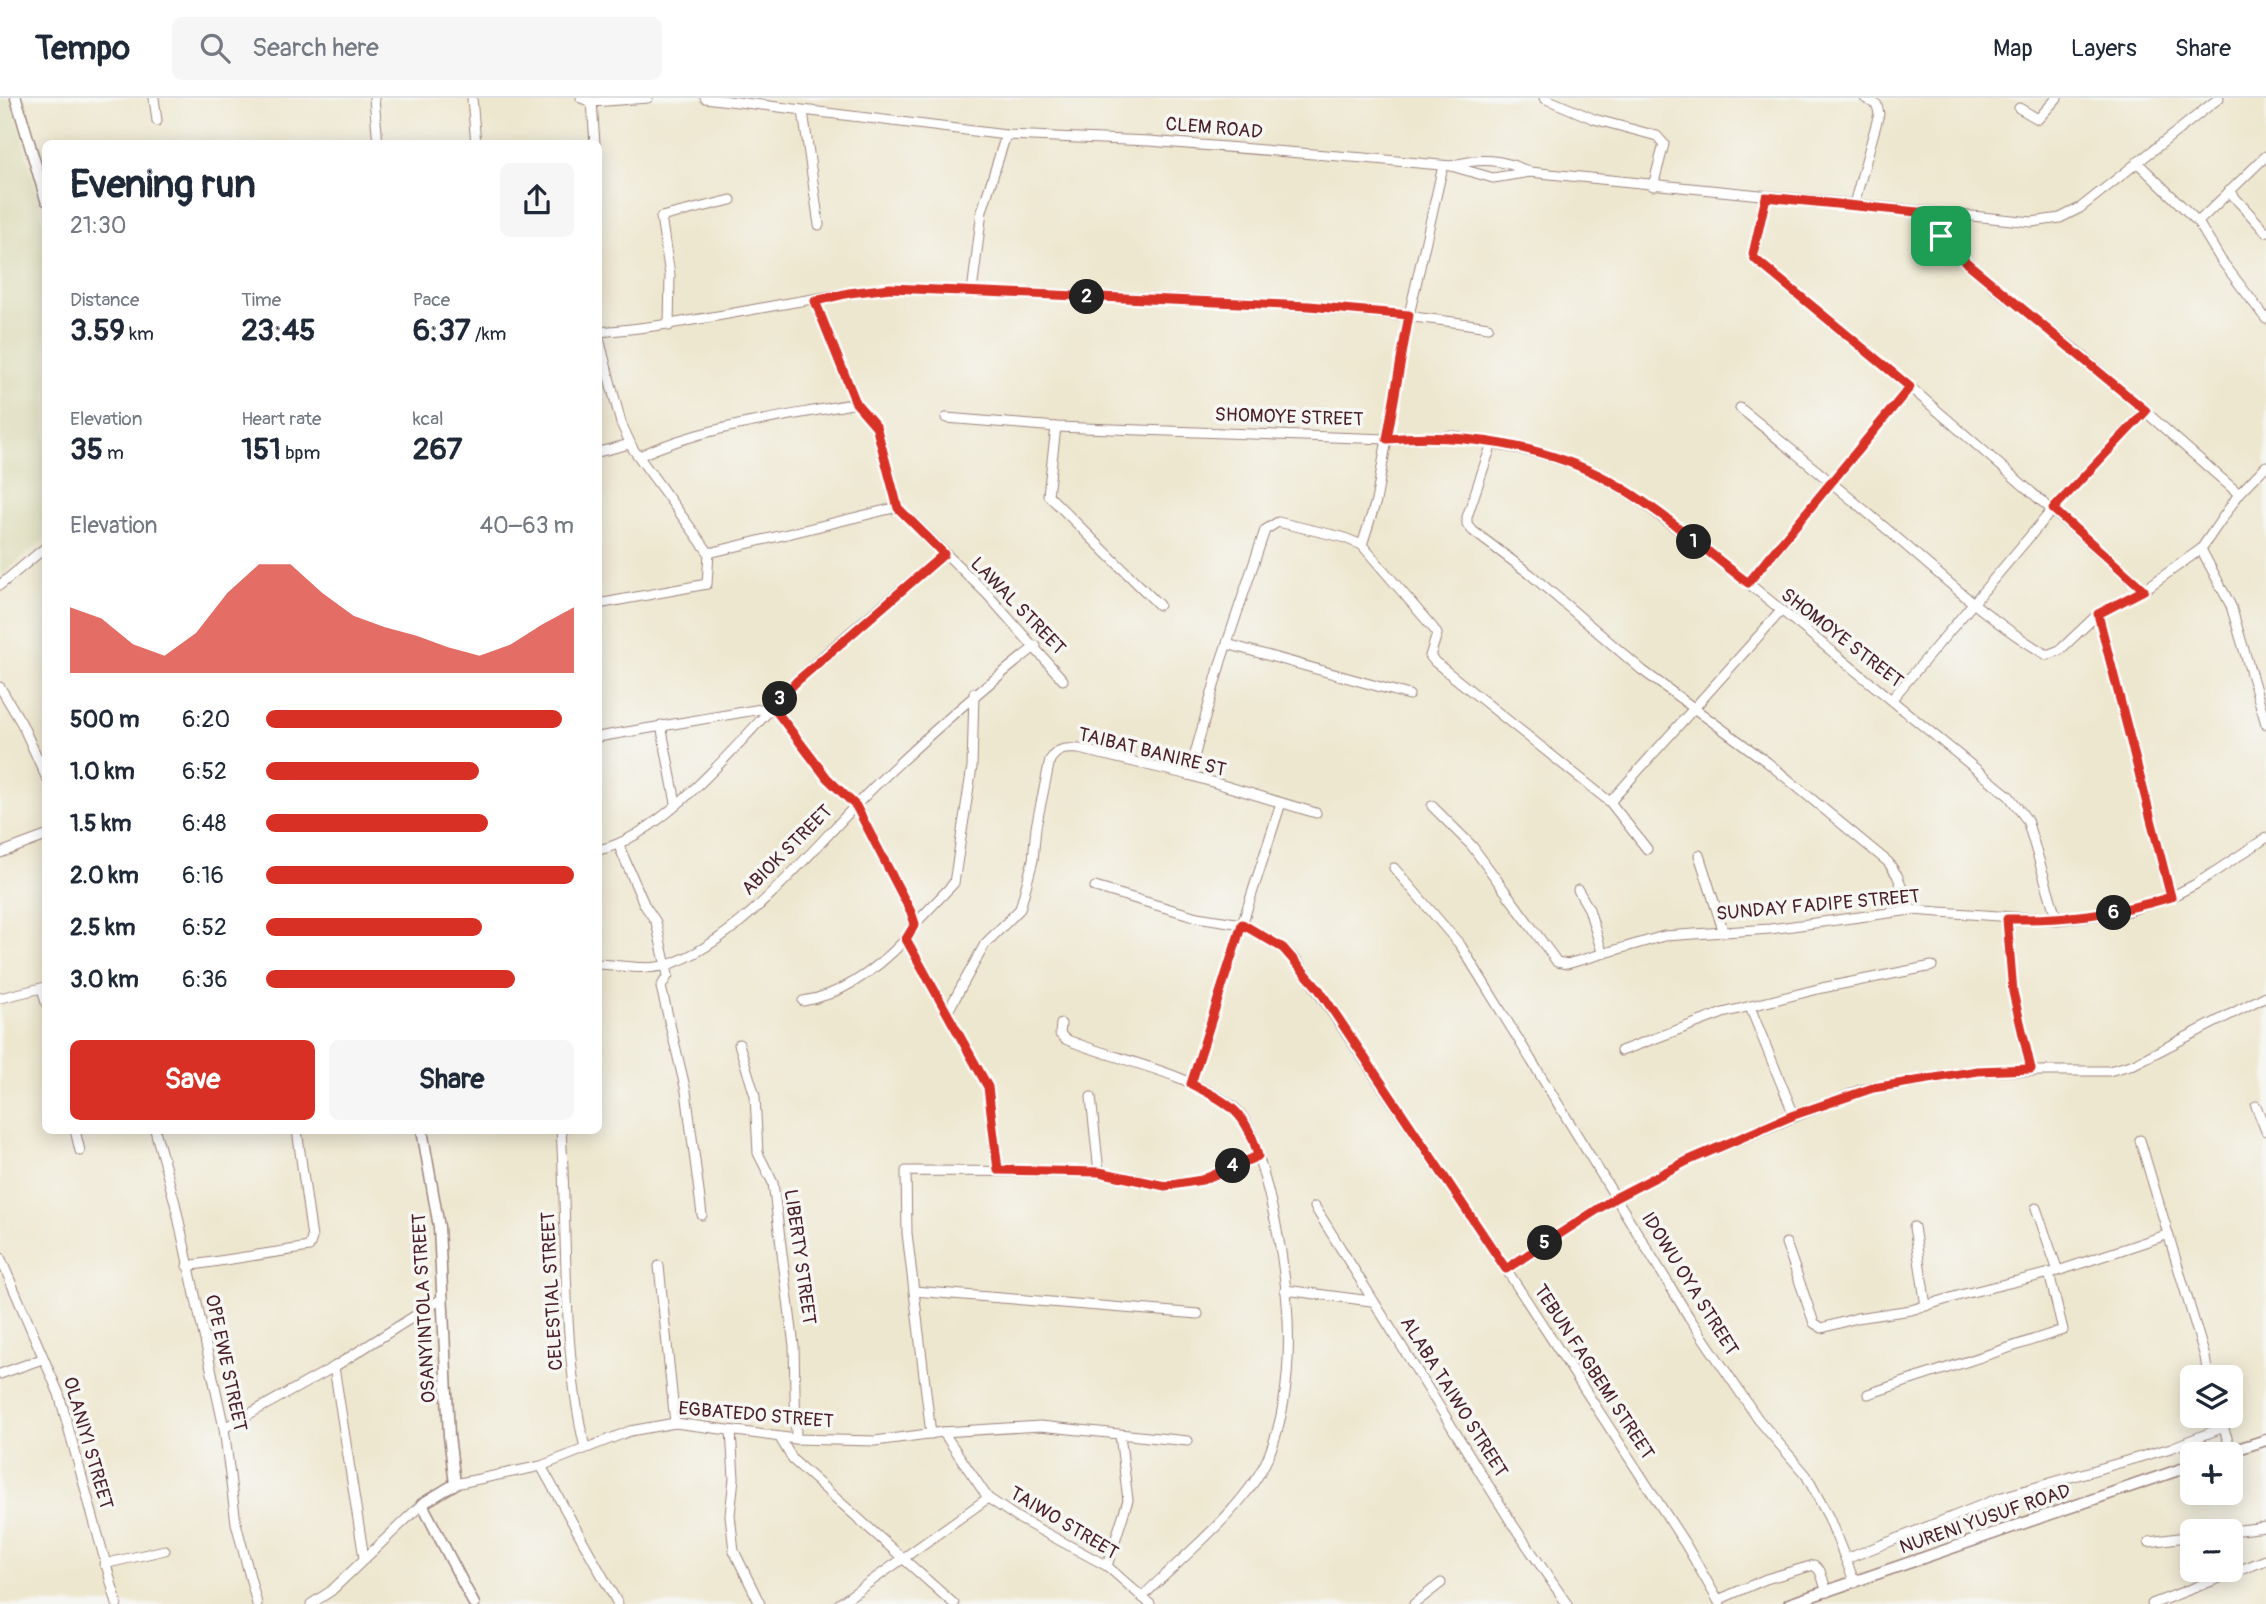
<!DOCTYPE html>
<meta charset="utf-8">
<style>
body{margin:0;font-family:Pangolin,sans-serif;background:#f6f6f7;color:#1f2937;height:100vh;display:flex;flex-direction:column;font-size:26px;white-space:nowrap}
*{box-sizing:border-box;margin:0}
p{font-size:23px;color:#747a83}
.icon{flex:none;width:38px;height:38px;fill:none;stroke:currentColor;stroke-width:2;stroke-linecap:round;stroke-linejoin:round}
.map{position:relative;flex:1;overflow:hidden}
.panel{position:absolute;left:42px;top:42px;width:560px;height:994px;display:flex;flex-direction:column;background:#fff;border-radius:10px;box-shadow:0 4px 18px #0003}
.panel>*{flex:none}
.tools{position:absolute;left:2180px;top:1267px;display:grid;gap:14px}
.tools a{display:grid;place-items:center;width:63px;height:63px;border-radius:10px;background:#fff;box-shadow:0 4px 18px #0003;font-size:35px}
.pin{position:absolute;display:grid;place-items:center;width:60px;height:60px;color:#fff;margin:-30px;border-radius:14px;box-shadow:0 4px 10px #0006}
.km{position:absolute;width:35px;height:35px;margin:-18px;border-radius:50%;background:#222;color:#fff;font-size:19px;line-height:35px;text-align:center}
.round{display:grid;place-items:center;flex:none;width:74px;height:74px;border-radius:10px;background:#f6f6f7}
.head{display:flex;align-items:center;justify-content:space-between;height:119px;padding:0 28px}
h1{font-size:38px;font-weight:700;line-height:52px}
.stats{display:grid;grid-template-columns:repeat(3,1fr);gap:10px;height:119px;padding:7px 28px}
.stats div{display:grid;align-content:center}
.stats b{font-size:30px;font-weight:700}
.stats small{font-size:19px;font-weight:400}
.stats p{font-size:19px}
.chart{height:196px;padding:14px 28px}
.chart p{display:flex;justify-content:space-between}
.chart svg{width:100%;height:126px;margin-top:7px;fill:#d93025;opacity:.7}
.cta{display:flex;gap:14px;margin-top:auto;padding:14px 28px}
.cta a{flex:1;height:80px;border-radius:10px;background:#d93025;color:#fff;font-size:28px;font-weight:700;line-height:80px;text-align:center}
.cta a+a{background:#f6f6f7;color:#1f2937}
ul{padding:0 28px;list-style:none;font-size:23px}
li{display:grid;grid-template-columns:112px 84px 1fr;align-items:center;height:52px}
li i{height:18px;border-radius:9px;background:#d93025}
header{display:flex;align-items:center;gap:42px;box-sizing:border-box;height:98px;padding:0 35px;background:#fff;border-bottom:2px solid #e0e1e3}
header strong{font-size:33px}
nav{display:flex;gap:38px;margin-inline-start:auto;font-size:24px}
.search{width:490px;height:63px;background:#f6f6f7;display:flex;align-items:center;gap:18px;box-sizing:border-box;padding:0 24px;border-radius:10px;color:#747a83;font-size:26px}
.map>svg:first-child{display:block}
.built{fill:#deddbb}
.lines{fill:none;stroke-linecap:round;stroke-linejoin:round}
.minor-casing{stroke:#9c837d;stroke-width:11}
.tertiary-casing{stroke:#9c837d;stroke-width:13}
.minor{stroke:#fff;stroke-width:9}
.tertiary{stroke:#fff;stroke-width:10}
.route-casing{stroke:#fff;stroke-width:14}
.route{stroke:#d93025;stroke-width:9}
.labels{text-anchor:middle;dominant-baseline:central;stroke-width:7;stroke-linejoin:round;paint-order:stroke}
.street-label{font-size:19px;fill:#4a1f2b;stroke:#f6f6f2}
</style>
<header>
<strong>Tempo</strong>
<div class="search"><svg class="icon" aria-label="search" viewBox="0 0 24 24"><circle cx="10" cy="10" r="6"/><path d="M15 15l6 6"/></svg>Search here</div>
<nav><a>Map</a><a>Layers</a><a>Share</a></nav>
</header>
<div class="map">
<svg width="2266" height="1506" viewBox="0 0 2266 1506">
<rect width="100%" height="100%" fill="#f6f6f2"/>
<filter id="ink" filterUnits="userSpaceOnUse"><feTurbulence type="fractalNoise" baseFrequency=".0143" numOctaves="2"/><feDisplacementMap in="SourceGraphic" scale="14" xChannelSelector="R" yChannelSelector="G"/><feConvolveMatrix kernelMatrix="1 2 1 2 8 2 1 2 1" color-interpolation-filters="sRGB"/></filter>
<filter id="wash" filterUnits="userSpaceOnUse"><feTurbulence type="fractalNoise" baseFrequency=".00686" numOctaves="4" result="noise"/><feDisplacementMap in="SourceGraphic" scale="28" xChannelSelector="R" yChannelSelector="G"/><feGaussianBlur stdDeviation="1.57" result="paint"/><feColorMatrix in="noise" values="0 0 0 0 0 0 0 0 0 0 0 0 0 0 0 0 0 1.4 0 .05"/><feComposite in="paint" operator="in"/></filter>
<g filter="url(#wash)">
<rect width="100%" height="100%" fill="#eee7cf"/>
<polygon class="built" points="0,0 10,0 15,12 45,130 46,440 0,478"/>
</g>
<g filter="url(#ink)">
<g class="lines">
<g class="minor-casing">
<g id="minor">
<polyline points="154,0 157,23"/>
<polyline points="374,0 378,46"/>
<polyline points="472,0 476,46"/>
<polyline points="581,0 592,4 648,0"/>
<polyline points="705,0 1006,37 1149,43 1364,60 1451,68 1493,80 1530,74 2032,124 2060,120 2080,110 2219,0"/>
<polyline points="1544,0 1594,21 1657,38 1664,46 1653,88"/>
<polyline points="592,4 595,46"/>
<polyline points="2019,10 2038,21 2057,0"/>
<polyline points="803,13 819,127"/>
<polyline points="2137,64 2198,124 2221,162 2266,221"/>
<path d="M 1451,68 C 1481,59 1502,61 1530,74"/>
<polyline points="2229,93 2266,134"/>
<polyline points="1766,99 1753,156 1759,165 1910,289 2144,492"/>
<polyline points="1854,106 1879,16 1877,7 1865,0"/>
<polyline points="1938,115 1941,138 1960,158 1997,192 2073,250 2239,396"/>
<polyline points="2198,124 2266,58"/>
<polyline points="972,194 982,113 1006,37"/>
<polyline points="815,203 856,305 876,328 898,409 987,496 1063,582"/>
<polyline points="669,228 670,177 661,119 731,102"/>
<path d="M 598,234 C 697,227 792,200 890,190 C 1090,200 1291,199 1488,229"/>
<polyline points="598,237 621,325 633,351 709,455 898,409"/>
<path d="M 1740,310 C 1793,353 1845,395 1896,439 C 1945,481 1992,525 2047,557 L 2060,552 L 2098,516 L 2144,492 L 2201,451 L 2239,396 L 2266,368"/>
<polyline points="946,320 1056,329 1387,341 1454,338 1539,355 1582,369 1630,395 1748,485 2009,698 2027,722 2057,822"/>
<polyline points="1056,329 1048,397 1159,507"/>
<polyline points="1492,345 1467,419 1467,426 1473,433 1530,476 1642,572 1767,664 1888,764 1897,777 1911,812"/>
<polyline points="598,354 630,346"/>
<path d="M 639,358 C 707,327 782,320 856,305"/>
<polyline points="1362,447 1376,403 1409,217 1443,68"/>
<polyline points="2201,451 2231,508 2266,626"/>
<polyline points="1748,485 1910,289"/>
<polyline points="0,487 46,449"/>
<polyline points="598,506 707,486 709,455"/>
<polyline points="2098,516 2171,799"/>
<polyline points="1227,546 1409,597"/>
<polyline points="0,589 22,626 46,679"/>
<polyline points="1892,601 2053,411 2146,313"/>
<polyline points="661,627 676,705"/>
<polyline points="598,639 773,609 827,680 856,708 911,814 915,826 906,841 988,989 998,1072"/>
<polyline points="1189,677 1221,563 1265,432 1278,424 1342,439 1362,447 1434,531 1437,536 1430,558 1435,564 1610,704 1647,751"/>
<polyline points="1610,704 1781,513"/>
<polyline points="1432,708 1472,748 1557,864 1567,866 1664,838 1770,831 1911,812 2057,822 2128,813 2171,799 2196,786 2266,740"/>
<polyline points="619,748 644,806 656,824 668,877 661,889 686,993 702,1117"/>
<path d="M 598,752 C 665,739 747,634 795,585 C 841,539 894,499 944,456"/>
<polyline points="0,755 46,738"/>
<polyline points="1699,757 1723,832"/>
<polyline points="1394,770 1461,848 1689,1219 1758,1321 1806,1377 1829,1420 1855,1485"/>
<polyline points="1095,789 1197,819 1242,826 1283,850 1297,863 1506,1171 1686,1447 1720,1506"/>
<polyline points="1578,792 1589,811 1602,854"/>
<polyline points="2007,821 2013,894 2030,971"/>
<polyline points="915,826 954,785 972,669 974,595"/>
<path d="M 598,866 C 620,867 647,873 667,867 C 744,843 821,739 879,684 C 929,636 981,591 1036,548"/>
<polyline points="42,890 46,905"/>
<polyline points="0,900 46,889"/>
<path d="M 803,903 C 843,897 880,868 906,841"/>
<polyline points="1750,909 1794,1017"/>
<path d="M 948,913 L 985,846 L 1020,811 L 1033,762 L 1036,729 L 1050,662 C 1058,650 1065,650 1079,651 L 1189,677 L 1316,715"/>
<path d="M 1061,926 L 1060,936 L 1065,941 C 1119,963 1184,973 1232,1008 C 1249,1019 1254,1046 1260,1064 C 1286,1150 1304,1270 1269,1357 C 1248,1408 1182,1459 1142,1499"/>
<polyline points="739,946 755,998 758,1055 773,1085 776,1109 794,1248 796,1341"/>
<polyline points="1621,953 1723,915 1822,890 1932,868"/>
<polyline points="1191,986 1281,705"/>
<polyline points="1091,999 1099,1074"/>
<polyline points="2256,1008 2266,1033"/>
<polyline points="75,1032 80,1053"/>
<polyline points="155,1032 175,1105 224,1330 236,1425 257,1506"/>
<path d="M 561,1032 C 568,1137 561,1248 585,1350"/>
<polyline points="2140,1042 2205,1259 2208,1279"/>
<polyline points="1315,1109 1513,1427 1567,1506"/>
<polyline points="2036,1110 2058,1173"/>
<polyline points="1914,1129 1926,1208"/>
<polyline points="1786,1145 1814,1225 1822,1230 1857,1220 1911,1212 1964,1196 2058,1173 2166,1137"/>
<polyline points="0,1159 59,1296 117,1506"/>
<polyline points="187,1168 309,1149 312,1140 297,1032"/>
<polyline points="659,1168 675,1325"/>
<polyline points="1506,1171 1615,1100 1687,1063 1860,992 1978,973 2109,973 2134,966 2266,898"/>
<polyline points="1285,1192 1371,1203"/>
<polyline points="914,1193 1198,1216"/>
<polyline points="334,1269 364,1460"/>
<polyline points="0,1276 42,1261"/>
<polyline points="1868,1296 2063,1232 2049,1175"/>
<polyline points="2219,1318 2232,1353"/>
<polyline points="224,1330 334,1269 443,1200"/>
<polyline points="731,1333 734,1380 730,1417 734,1453 760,1506"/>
<polyline points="943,1334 988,1400 1018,1420 1107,1468 1150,1506"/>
<polyline points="931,1336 907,1135 906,1073 1099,1074 1165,1088 1202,1082 1258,1058"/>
<polyline points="780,1340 793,1362 954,1506"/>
<polyline points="541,1368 618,1506"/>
<polyline points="455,1386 541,1368 630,1333 675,1325 796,1341 875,1343 943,1334 1040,1328 1188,1343"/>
<polyline points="2231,1433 2266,1429"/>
<polyline points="2149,1444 2193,1438"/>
<polyline points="1846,1461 2002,1399 2171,1350 2224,1329"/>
<polyline points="104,1466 165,1452"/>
<polyline points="1107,1468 1128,1402 1120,1337"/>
<polyline points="1718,1502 1766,1481 1814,1467 1820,1473 1827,1494"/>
<polyline points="311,1506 331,1493 422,1406"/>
<polyline points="839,1506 988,1400"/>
<polyline points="1414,1506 1441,1485"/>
<polyline points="2152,1506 2266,1462"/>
</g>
</g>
<g class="tertiary-casing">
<g id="tertiary">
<polyline points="16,0 46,102"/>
<polyline points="422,1032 439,1129 449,1338 455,1386 422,1406 474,1506"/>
<polyline points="2222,1356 2266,1342"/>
<polyline points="1789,1506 2193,1367"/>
</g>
</g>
<use href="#minor" class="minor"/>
<use href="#tertiary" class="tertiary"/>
</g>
</g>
<g class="lines" filter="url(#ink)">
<g class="route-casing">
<path id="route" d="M 1766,99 L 1938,116 L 1941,138 L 1960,159 L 2146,313 L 2053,411 L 2144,492 L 2098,516 L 2171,799 C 2116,816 2065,822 2007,821 L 2013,894 L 2031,971 L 1978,973 L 1873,990 L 1794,1017 L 1687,1063 L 1615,1100 L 1506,1171 L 1318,890 L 1283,850 L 1242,826 L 1191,986 C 1229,1005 1247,1014 1258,1058 L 1202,1082 L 1165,1088 L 1099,1074 L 998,1072 L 988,989 L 906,841 L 915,826 L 911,814 L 856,708 L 827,680 L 773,609 L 796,584 L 944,456 L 898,410 L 876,328 L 856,305 L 815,203 L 849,195 L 890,190 L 1309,208 L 1409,217 L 1387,341 C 1462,334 1544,347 1610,383 C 1659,410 1703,451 1748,485 L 1910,289 L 1755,161 L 1753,156 Z"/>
</g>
<use href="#route" class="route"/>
</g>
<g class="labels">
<g class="street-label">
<text transform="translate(1214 30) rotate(5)">CLEM ROAD</text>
<text transform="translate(1289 319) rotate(2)">SHOMOYE STREET</text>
<text transform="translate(1018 508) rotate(46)">LAWAL STREET</text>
<text transform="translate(1842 540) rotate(38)">SHOMOYE STREET</text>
<text transform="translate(1152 654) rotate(14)">TAIBAT BANIRE ST</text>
<text transform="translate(787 752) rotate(-45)">ABIOK STREET</text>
<text transform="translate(1818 807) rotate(-5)">SUNDAY FADIPE STREET</text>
<text transform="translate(800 1159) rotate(82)">LIBERTY STREET</text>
<text transform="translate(1690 1186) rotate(58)">IDOWU OYA STREET</text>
<text transform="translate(552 1193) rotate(-93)">CELESTIAL STREET</text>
<text transform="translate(424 1210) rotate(-93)">OSANYINTOLA STREET</text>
<text transform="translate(226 1265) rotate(78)">OPE EWE STREET</text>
<text transform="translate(1594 1274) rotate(57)">TEBUN FAGBEMI STREET</text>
<text transform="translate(1454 1299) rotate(58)">ALABA TAIWO STREET</text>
<text transform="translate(756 1317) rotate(5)">EGBATEDO STREET</text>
<text transform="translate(88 1345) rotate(74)">OLANIYI STREET</text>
<text transform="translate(1985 1421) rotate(-19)">NURENI YUSUF ROAD</text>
<text transform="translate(1064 1425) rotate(31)">TAIWO STREET</text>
</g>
</g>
</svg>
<div class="tools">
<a><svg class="icon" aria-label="layers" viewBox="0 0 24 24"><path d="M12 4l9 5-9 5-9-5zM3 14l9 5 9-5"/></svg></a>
<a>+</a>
<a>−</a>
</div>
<div class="pin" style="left:1941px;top:138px;background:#1e9e55"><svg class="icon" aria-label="arrive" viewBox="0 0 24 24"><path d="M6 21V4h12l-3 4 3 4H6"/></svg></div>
<b class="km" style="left:1694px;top:444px">1</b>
<b class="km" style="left:1087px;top:199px">2</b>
<b class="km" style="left:780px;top:601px">3</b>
<b class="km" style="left:1233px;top:1068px">4</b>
<b class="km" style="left:1545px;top:1145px">5</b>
<b class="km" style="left:2114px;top:815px">6</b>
<section class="panel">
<div class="head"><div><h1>Evening run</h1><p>21:30</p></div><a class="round"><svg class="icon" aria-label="share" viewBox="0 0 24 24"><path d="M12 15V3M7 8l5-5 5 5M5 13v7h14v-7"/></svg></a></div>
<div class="stats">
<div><p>Distance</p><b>3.59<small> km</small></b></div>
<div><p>Time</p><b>23:45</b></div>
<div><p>Pace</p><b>6:37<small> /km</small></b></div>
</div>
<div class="stats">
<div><p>Elevation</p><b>35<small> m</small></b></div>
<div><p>Heart rate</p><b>151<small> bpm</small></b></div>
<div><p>kcal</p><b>267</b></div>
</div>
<div class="chart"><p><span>Elevation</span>40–63 m</p>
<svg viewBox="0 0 160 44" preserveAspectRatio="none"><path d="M0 44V21L10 25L20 34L30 38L40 30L50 16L60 6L70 6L80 16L90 24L100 28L110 31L120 35L130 38L140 34L150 27L160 21V44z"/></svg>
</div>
<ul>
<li><b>500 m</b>6:20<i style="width:96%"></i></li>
<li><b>1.0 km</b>6:52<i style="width:69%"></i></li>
<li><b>1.5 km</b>6:48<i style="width:72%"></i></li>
<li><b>2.0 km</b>6:16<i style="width:100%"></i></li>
<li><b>2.5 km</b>6:52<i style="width:70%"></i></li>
<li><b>3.0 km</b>6:36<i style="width:81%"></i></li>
</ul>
<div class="cta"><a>Save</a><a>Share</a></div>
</section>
</div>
